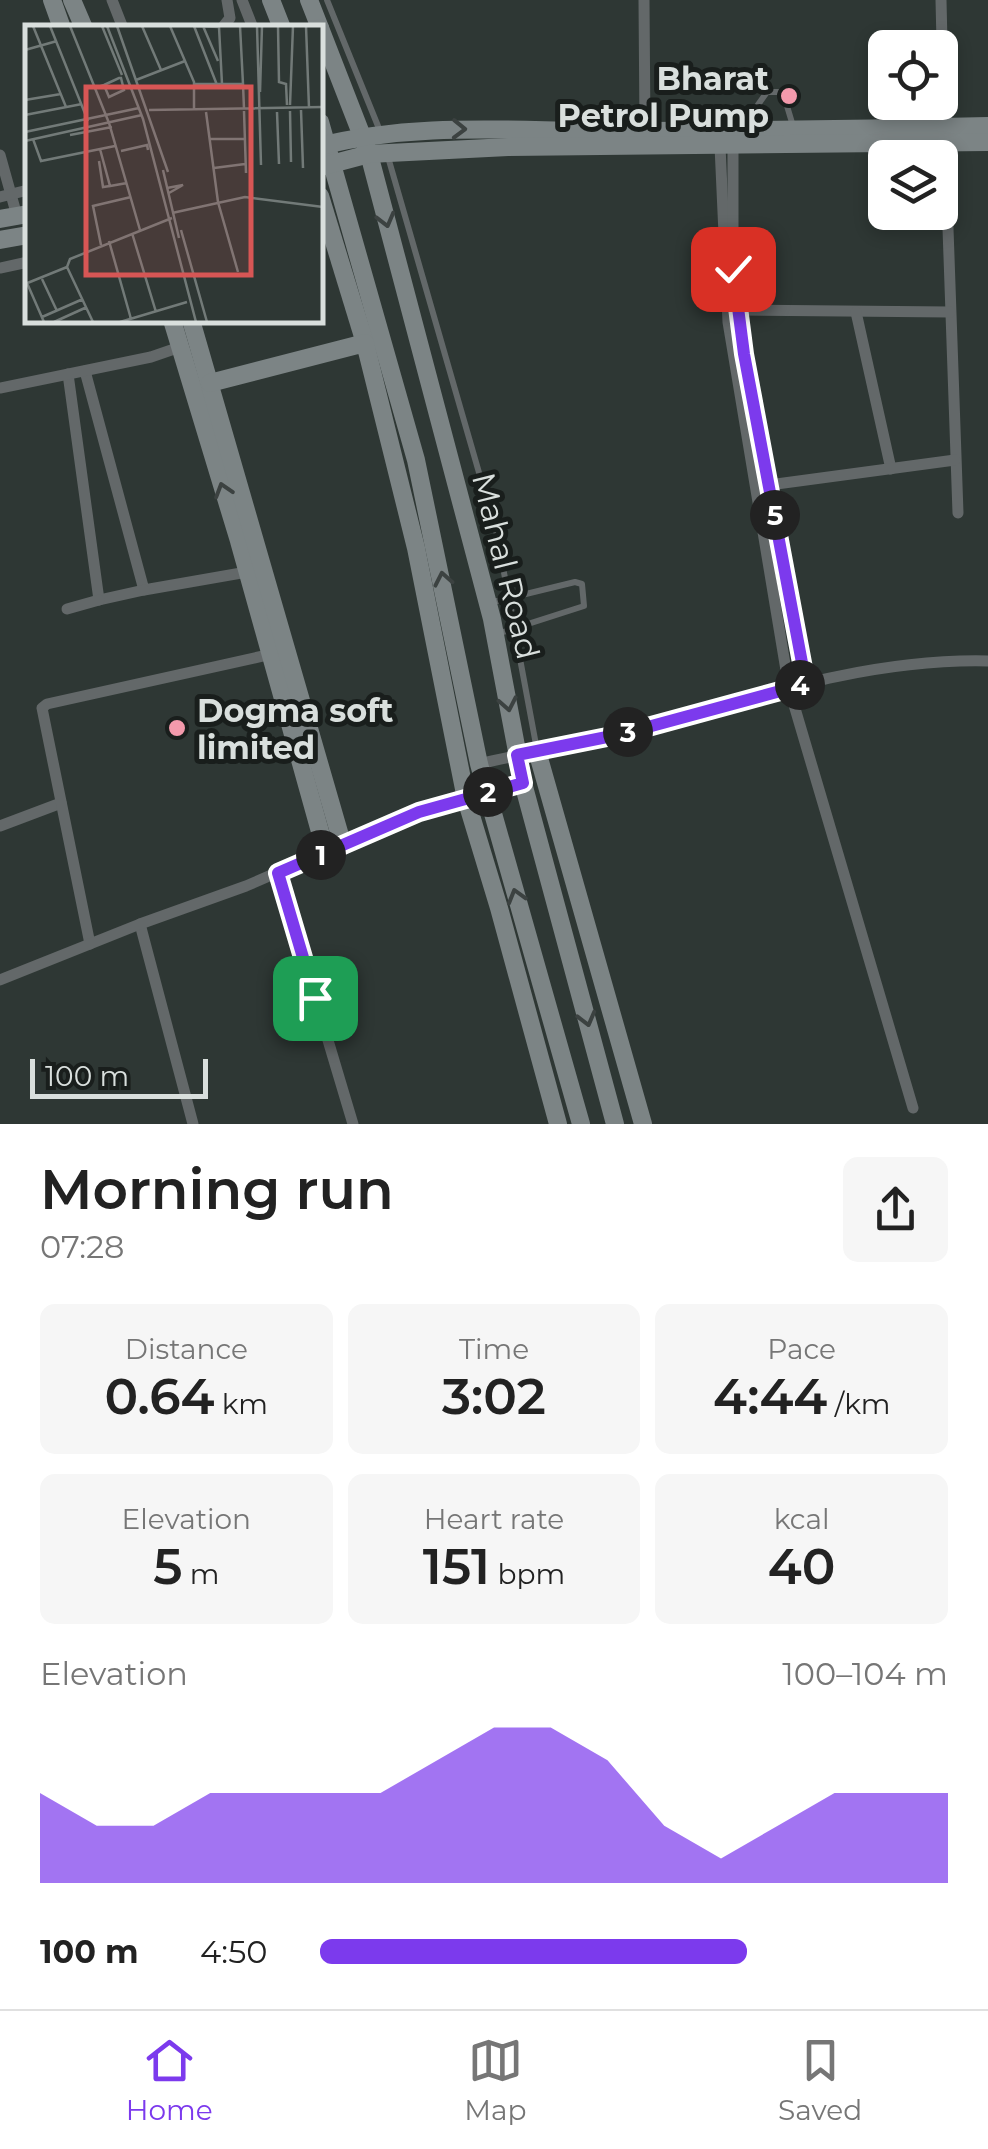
<!DOCTYPE html>
<meta charset="utf-8">
<style>
body{margin:0;font-family:Montserrat,sans-serif;background:#f6f6f6;color:#222;height:100vh;display:flex;flex-direction:column;font-size:38px;white-space:nowrap}
*{box-sizing:border-box;margin:0}
p{font-size:32px;color:#767676}
.icon{flex:none;width:55px;height:55px;fill:none;stroke:currentColor;stroke-width:2;stroke-linecap:round;stroke-linejoin:round}
.map{position:relative;height:1124px;overflow:hidden}
.side{display:flex;flex-direction:column;background:#fff;flex:1}
.side>*{flex:none}
.controls{position:absolute;left:868px;top:30px;display:grid;gap:20px}
.controls a{display:grid;place-items:center;width:90px;height:90px;border-radius:15px;background:#fff;box-shadow:0 5px 15px #0003;font-size:50px}
.scale{position:absolute;left:30px;bottom:25px;width:178px;box-sizing:border-box;padding-left:10px;border:5px solid #d9dfdd;border-top:0;font-size:28px;line-height:35px;white-space:nowrap;color:#d9dfdd;-webkit-text-stroke:8px #191e1c;paint-order:stroke}
.pin{position:absolute;display:grid;place-items:center;width:85px;height:85px;color:#fff;margin:-42px;border-radius:20px;box-shadow:0 5px 15px #0006}
.km{position:absolute;width:50px;height:50px;margin:-25px;border-radius:50%;background:#222;color:#fff;font-size:28px;line-height:50px;text-align:center}
.round{display:grid;place-items:center;flex:none;width:105px;height:105px;border-radius:15px;background:#f6f6f6}
.headline{display:flex;align-items:center;justify-content:space-between;height:170px;padding:0 40px}
h1{font-size:55px;font-weight:600;line-height:75px}
.figures{display:grid;grid-template-columns:repeat(3,1fr);gap:15px;height:170px;padding:10px 40px}
.figures div{display:grid;align-content:center;border-radius:15px;background:#f6f6f6;text-align:center}
.figures b{font-size:50px;font-weight:600}
.figures small{font-size:28px;font-weight:400}
.figures p{font-size:28px}
.chart{height:280px;padding:20px 40px}
.chart p{display:flex;justify-content:space-between}
.chart svg{width:100%;height:180px;margin-top:10px;fill:#7c3aed;opacity:.7}
ul{padding:0 40px;list-style:none;font-size:32px}
li{display:grid;grid-template-columns:160px 120px 1fr;align-items:center;height:75px}
li i{height:25px;border-radius:12px;background:#7c3aed}
.dock{display:flex;justify-content:space-around;align-items:center;height:140px;border-top:2px solid #e0e0e0;background:#fff;font-size:28px;color:#767676}
.dock a{display:grid;justify-items:center;gap:5px}
.dock .on{color:#7c3aed}
.map>svg:first-child{display:block}
.lines{fill:none;stroke-linecap:round;stroke-linejoin:round}
.lane{stroke:#636869;stroke-width:6}
.street{stroke:#636869;stroke-width:11}
.secondary{stroke:#7c8485;stroke-width:18}
.oneway{stroke:#3c4241}
.route-casing{stroke:#fff;stroke-width:20}
.route{stroke:#7c3aed;stroke-width:12}
.poi-dot{fill:#f39aac;stroke:#191e1c;stroke-width:4}
.labels{text-anchor:middle;dominant-baseline:central;stroke-width:10;stroke-linejoin:round;paint-order:stroke}
.poi-label{font-size:32px;font-weight:bold;fill:#d9dfdd;stroke:#191e1c;text-anchor:end}
.street-label{font-size:32px;fill:#d9dfdd;stroke:#191e1c}
.inset-road{fill:none;stroke:#727a78;stroke-width:2.5}
.view{fill:#d75655;fill-opacity:0.15;stroke:#d75655;stroke-width:5}
.inset-edge{fill:none;stroke:#d9dfdd;stroke-width:5}
</style>
<div class="map">
<svg width="988" height="1124" viewBox="0 0 988 1124">
<rect width="100%" height="100%" fill="#2e3734"/>
<g class="lines">
<g class="lane">
<polyline points="327,0 380,131"/>
<polyline points="743,126 767,92 782,92 784,96 793,126"/>
<polyline points="388,157 497,535 537,750"/>
<polyline points="489,603 575,582 582,584 584,606 500,633"/>
</g>
<g class="street">
<polyline points="112,0 123,28"/>
<polyline points="242,0 253,28"/>
<polyline points="644,0 645,131"/>
<polyline points="941,0 944,127"/>
<polyline points="222,28 230,18 227,0"/>
<polyline points="945,143 958,513"/>
<polyline points="720,146 728,322 789,688 913,1108"/>
<polyline points="733,146 733,269 744,354 806,684"/>
<polyline points="0,155 17,216"/>
<polyline points="0,197 28,190"/>
<polyline points="0,268 28,262"/>
<polyline points="739,310 950,312"/>
<polyline points="856,312 891,469"/>
<polyline points="85,371 144,590 247,572"/>
<polyline points="68,374 99,600 144,590"/>
<polyline points="0,388 151,357 180,347"/>
<polyline points="769,485 955,460"/>
<polyline points="67,609 99,600"/>
<path d="M 479,764 C 528,752 579,745 629,732 C 746,700 865,658 988,661"/>
<polyline points="0,826 61,803"/>
<polyline points="278,873 353,1124"/>
<polyline points="140,924 193,1124"/>
<polyline points="90,944 42,708 47,704 272,654"/>
<polyline points="0,980 140,924 246,886 419,811 523,783"/>
</g>
<g class="secondary">
<polyline points="52,0 62,28"/>
<polyline points="72,0 84,28"/>
<polyline points="271,0 282,28"/>
<polyline points="309,0 320,28"/>
<polyline points="320,28 369,154 492,619 523,783 615,1124"/>
<polyline points="320,122 416,460 479,764 581,1124"/>
<path d="M 320,146 C 417,122 509,131 608,131 C 734,131 861,129 988,126"/>
<polyline points="320,167 369,154 508,147 988,142"/>
<polyline points="320,196 365,343"/>
<polyline points="0,219 28,214"/>
<polyline points="0,240 28,235"/>
<polyline points="172,320 239,541 326,853"/>
<polyline points="191,320 343,846"/>
<polyline points="210,383 365,343 416,548 466,799 499,908 558,1124"/>
<polyline points="537,751 643,1124"/>
</g>
</g>
<defs><path id="oneway-chevron" d="M-2-3.5L2.5 0L-2 3.5" fill="none" stroke-width="1.6" stroke-linecap="round" stroke-linejoin="round" transform="scale(2.5)"/></defs>
<g class="oneway">
<use href="#oneway-chevron" transform="translate(459 129) rotate(1)"/>
<use href="#oneway-chevron" transform="translate(386 220) rotate(75)"/>
<use href="#oneway-chevron" transform="translate(223 490) rotate(-107)"/>
<use href="#oneway-chevron" transform="translate(443 579) rotate(-101)"/>
<use href="#oneway-chevron" transform="translate(508 704) rotate(79)"/>
<use href="#oneway-chevron" transform="translate(516 896) rotate(-106)"/>
<use href="#oneway-chevron" transform="translate(587 1019) rotate(75)"/>
</g>
<g class="lines">
<g class="route-casing">
<polyline id="route" points="315,998 278,873 419,812 523,783 517,755 622,734 806,684 744,354 733,269"/>
</g>
<use href="#route" class="route"/>
</g>
<g class="poi-dot">
<circle cx="789" cy="96" r="10"/>
<circle cx="177" cy="728" r="10"/>
</g>
<g class="labels">
<g class="poi-label">
<text x="769" y="78">Bharat<tspan x="769" dy="37">Petrol Pump</tspan></text>
<text x="197" y="710" text-anchor="start">Dogma soft<tspan x="197" dy="37">limited</tspan></text>
</g>
<g class="street-label">
<text transform="translate(506 566) rotate(76)">Mahal Road</text>
</g>
</g>
<g transform="translate(25 25)">
<rect width="298" height="298" fill="#2e3734"/>
<path class="inset-road" d="M 8,1 L 41,82M 25,1 L 63,96M 45,1 L 84,98 L 115,205M 77,1 L 97,50M 82,1 L 118,94 L 171,297M 92,1 L 143,147M 117,1 L 136,45M 145,1 L 169,57 L 169,84M 178,1 L 193,36M 215,1 L 218,59M 232,1 L 236,140M 253,1 L 254,57 L 261,59 L 262,80M 281,1 L 284,83M 194,2 L 197,59M 0,25 L 32,16M 111,55 L 160,36M 169,59 L 218,59 L 219,84M 192,60 L 169,1 L 194,2M 73,62 L 79,60 L 94,53 L 96,53 L 99,65 L 84,72 L 79,60M 235,67 L 237,1M 0,75 L 36,69M 265,80 L 268,1M 124,85 L 298,82M 276,85 L 278,143M 219,86 L 221,148M 265,86 L 266,137M 181,87 L 193,177 L 213,247M 252,87 L 254,139M 0,90 L 57,79M 0,107 L 114,83M 45,110 L 87,102M 8,114 L 16,136 L 90,121M 184,114 L 220,114M 0,116 L 117,90M 75,124 L 85,161 L 102,158M 96,126 L 122,120 L 123,125M 74,136 L 78,162 L 85,161M 189,143 L 220,139M 138,145 L 154,213M 142,163 L 158,160 L 144,168M 147,188 L 220,172 L 298,182M 156,205 L 182,297M 107,208 L 131,287M 84,216 L 106,294M 76,220 L 68,181 L 106,172M 17,254 L 32,286M 2,258 L 19,297M 0,259 L 42,242M 17,292 L 58,274M 29,297 L 62,282M 68,297 L 42,242 L 45,234 L 147,193M 95,297 L 162,277"/>
<path class="view" d="M 61,62 L 226,62 L 226,250 L 61,250 Z"/>
<rect width="298" height="298" class="inset-edge"/>
</g>
</svg>
<div class="controls">
<a><svg class="icon" aria-label="locate" viewBox="0 0 24 24"><circle cx="12" cy="12" r="6"/><path d="M12 2v4M12 18v4M2 12h4M18 12h4"/></svg></a>
<a><svg class="icon" aria-label="layers" viewBox="0 0 24 24"><path d="M12 4l9 5-9 5-9-5zM3 14l9 5 9-5"/></svg></a>
</div>
<div class="scale">100 m</div>
<div class="pin" style="left:315px;top:998px;background:#1e9e55"><svg class="icon" aria-label="arrive" viewBox="0 0 24 24"><path d="M6 21V4h12l-3 4 3 4H6"/></svg></div>
<div class="pin" style="left:733px;top:269px;background:#d93025"><svg class="icon" aria-label="check" viewBox="0 0 24 24"><path d="M5 12l5 5 9-10"/></svg></div>
<b class="km" style="left:321px;top:855px">1</b>
<b class="km" style="left:488px;top:792px">2</b>
<b class="km" style="left:628px;top:732px">3</b>
<b class="km" style="left:800px;top:685px">4</b>
<b class="km" style="left:775px;top:515px">5</b>
</div>
<section class="side">
<div class="headline"><div><h1>Morning run</h1><p>07:28</p></div><a class="round"><svg class="icon" aria-label="share" viewBox="0 0 24 24"><path d="M12 15V3M7 8l5-5 5 5M5 13v7h14v-7"/></svg></a></div>
<div class="figures">
<div><p>Distance</p><b>0.64<small> km</small></b></div>
<div><p>Time</p><b>3:02</b></div>
<div><p>Pace</p><b>4:44<small> /km</small></b></div>
</div>
<div class="figures">
<div><p>Elevation</p><b>5<small> m</small></b></div>
<div><p>Heart rate</p><b>151<small> bpm</small></b></div>
<div><p>kcal</p><b>40</b></div>
</div>
<div class="chart"><p><span>Elevation</span>100–104 m</p>
<svg viewBox="0 0 160 44" preserveAspectRatio="none"><path d="M0 44V22L10 30L20 30L30 22L40 22L50 22L60 22L70 14L80 6L90 6L100 14L110 30L120 38L130 30L140 22L150 22L160 22V44z"/></svg>
</div>
<ul>
<li><b>100 m</b>4:50<i style="width:68%"></i></li>
</ul>
</section>
<nav class="dock">
<a class="on"><svg class="icon" aria-label="home" viewBox="0 0 24 24"><path d="M3 11l9-7 9 7M6 9v11h12V9"/></svg>Home</a>
<a><svg class="icon" aria-label="map" viewBox="0 0 24 24"><path d="M3 6l6-2 6 2 6-2v14l-6 2-6-2-6 2zM9 4v14M15 6v14"/></svg>Map</a>
<a><svg class="icon" aria-label="saved" viewBox="0 0 24 24"><path d="M7 4h10v16l-5-4-5 4z"/></svg>Saved</a>
</nav>
